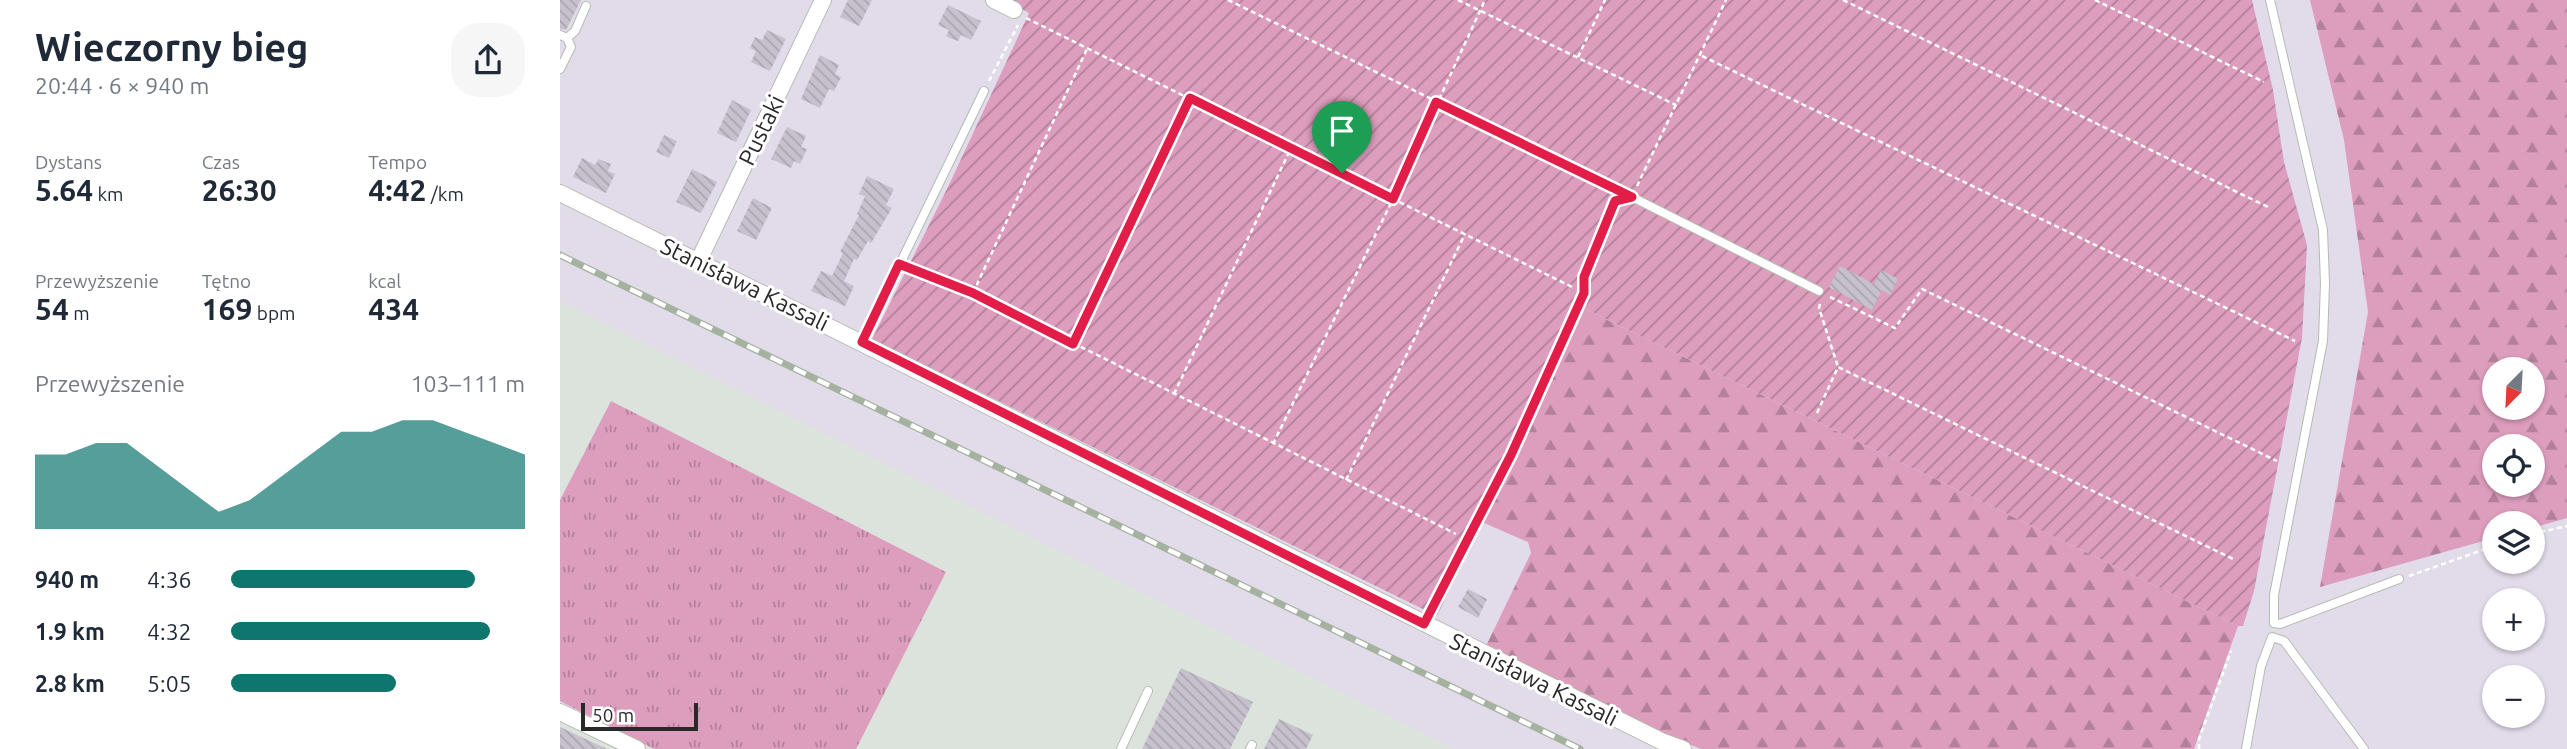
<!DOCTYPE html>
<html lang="pl">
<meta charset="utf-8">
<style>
body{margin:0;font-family:Ubuntu,sans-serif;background:#f6f6f7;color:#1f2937;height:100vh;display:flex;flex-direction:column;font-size:26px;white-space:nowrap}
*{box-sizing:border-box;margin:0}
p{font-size:23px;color:#747a83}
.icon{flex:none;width:38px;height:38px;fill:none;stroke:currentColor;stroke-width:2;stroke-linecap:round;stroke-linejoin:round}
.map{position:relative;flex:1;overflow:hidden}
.drawer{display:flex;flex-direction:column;background:#fff;width:560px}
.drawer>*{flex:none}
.needle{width:46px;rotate:204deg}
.buttons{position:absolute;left:1922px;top:357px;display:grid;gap:14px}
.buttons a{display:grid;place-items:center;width:63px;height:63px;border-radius:50%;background:#fff;box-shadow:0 2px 5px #0004;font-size:35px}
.scale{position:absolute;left:21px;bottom:18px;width:117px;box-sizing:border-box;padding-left:7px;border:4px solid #292929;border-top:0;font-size:19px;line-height:24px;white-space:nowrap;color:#292929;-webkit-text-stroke:5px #fff;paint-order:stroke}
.pin{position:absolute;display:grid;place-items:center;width:60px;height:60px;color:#fff;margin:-72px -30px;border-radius:50% 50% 50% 0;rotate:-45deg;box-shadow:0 0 7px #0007}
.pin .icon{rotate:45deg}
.round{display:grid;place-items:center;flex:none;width:74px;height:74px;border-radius:28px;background:#f6f6f7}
.summary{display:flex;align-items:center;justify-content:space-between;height:119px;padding:0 35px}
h1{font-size:38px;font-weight:700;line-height:52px}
.stats{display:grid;grid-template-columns:repeat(3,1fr);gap:10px;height:119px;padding:7px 35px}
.stats div{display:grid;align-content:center}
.stats b{font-size:30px;font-weight:700}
.stats small{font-size:19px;font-weight:400}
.stats p{font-size:19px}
.chart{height:196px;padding:14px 35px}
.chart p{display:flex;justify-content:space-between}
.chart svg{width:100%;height:126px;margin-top:7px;fill:#0f766e;opacity:.7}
ul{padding:0 35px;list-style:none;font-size:23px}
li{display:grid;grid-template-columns:112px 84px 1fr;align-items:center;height:52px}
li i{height:18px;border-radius:9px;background:#0f766e}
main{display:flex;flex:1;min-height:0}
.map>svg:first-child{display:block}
.industrial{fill:#dce3dd}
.grass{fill:url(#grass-tufts)}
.forest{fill:url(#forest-firs);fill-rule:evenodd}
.garden{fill:url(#garden-furrows)}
.building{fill:url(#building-back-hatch)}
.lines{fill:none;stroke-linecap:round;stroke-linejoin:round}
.lane-casing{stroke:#b4bcb0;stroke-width:10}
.street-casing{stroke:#b4bcb0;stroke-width:18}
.path{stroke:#fff;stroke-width:2.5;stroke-dasharray:5 3.5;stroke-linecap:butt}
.lane{stroke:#fff;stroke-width:8}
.street{stroke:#fff;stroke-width:16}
.rail-casing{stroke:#a5b2a0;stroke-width:7}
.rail{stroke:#fff;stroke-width:4.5;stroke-dasharray:13;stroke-linecap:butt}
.route-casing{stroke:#fff;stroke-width:14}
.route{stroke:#e11d48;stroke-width:9}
.labels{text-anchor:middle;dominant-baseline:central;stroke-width:6;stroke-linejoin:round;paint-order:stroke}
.street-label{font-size:23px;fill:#292929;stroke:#fff}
</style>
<main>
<section class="drawer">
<div class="summary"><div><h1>Wieczorny bieg</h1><p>20:44 · 6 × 940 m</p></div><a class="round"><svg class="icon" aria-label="share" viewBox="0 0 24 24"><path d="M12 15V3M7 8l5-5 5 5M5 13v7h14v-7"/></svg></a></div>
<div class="stats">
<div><p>Dystans</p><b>5.64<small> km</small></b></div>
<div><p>Czas</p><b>26:30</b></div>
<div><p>Tempo</p><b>4:42<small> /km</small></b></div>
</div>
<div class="stats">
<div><p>Przewyższenie</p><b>54<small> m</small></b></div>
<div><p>Tętno</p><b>169<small> bpm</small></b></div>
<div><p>kcal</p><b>434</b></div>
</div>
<div class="chart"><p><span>Przewyższenie</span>103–111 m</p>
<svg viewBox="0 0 160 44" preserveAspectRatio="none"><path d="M0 44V18L10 18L20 14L30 14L40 22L50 30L60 38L70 34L80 26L90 18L100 10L110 10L120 6L130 6L140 10L150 14L160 18V44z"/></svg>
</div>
<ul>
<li><b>940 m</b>4:36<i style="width:83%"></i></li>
<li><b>1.9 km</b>4:32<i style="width:88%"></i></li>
<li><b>2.8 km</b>5:05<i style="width:56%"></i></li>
</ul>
</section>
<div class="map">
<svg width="2007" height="749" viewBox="0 0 2007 749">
<defs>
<pattern id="grass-tufts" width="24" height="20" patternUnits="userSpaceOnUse" patternTransform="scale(1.75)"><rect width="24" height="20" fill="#dd9dbd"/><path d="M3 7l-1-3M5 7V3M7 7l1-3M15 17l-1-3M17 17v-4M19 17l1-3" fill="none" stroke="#b3809a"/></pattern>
<pattern id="forest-firs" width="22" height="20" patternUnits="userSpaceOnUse" patternTransform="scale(1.75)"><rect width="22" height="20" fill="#dd9dbd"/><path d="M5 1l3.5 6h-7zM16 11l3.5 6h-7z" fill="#b3809a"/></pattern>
<pattern id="garden-furrows" width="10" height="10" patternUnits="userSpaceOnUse" patternTransform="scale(1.75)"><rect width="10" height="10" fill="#dd9dbd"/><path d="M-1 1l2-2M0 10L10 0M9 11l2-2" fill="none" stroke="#b3809a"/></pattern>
<pattern id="building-back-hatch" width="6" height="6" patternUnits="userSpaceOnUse" patternTransform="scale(1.75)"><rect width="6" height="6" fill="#c6c1cd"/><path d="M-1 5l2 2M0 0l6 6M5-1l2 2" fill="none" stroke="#aaa6b0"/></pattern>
</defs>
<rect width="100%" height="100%" fill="#e2dcea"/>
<polygon class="industrial" points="0,301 895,749 0,749"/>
<polygon class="grass" points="51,401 386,572 296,749 94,749 0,701 0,500"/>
<g class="forest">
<path d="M 1750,0 L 2007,0 L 2007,518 L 1972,528 L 1972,523 L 1934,523 L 1934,538 L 1760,587 L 1808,312 L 1784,140 ZM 1934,369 L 1972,369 L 1972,408 L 1934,408 ZM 1934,446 L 1972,446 L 1972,485 L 1934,485 Z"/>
<polygon points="1025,309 1678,626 1634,749 1141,749 1100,732 926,646 971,553 968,542 922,522"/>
</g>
<polygon class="garden" points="445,0 1692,0 1713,90 1724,162 1747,245 1742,338 1694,591 1683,626 1678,626 1025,309 877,616 312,339 388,187 469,13"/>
<g class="building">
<polygon points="0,0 21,0 6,30 0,29"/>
<polygon points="288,0 312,0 299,26 280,17"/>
<polygon points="388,5 421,21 411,40 401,35 398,41 392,39 386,36 389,30 378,25"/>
<polygon points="207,30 226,39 210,71 191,62 196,51 190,48 195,37 202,40"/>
<polygon points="260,55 279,65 275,74 281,77 274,91 269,89 260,108 241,99"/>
<polygon points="172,100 191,110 176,142 157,133"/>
<polygon points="227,127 246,136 241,147 247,149 240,164 234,161 231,168 211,159"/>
<polygon points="104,135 117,141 109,158 96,152"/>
<polygon points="22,158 35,165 39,159 51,164 48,171 55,174 46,193 13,177"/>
<polygon points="132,169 157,182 141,213 116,202"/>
<polygon points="307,176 334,189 326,205 332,208 311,243 308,241 297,260 294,259 284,281 294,286 285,306 251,291 261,271 272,276 283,253 280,252 299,215 297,214 305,196 299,194"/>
<polygon points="193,198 212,208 196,240 177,231"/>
<polygon points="1280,266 1314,284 1321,270 1338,279 1330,295 1322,290 1312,310 1269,287"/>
<polygon points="908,589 927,599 918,618 898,607"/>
<polygon points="621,668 693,702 670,749 582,749"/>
<polygon points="719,719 753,735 746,749 704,749"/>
<polygon points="0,727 47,749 0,749"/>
</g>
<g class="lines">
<g class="lane-casing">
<g id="lane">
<polyline points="1710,0 1763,230 1765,283 1763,341 1714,595 1714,623 1720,624 1839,579"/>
<polyline points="0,35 7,38 11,47 0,69"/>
<polyline points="7,38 15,31 26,6"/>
<polyline points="302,342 424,91"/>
<polyline points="864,624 951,455 1024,293 1024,277 1055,201 1072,197 1078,200 1259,291"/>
<polyline points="561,749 588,691"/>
<polyline points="690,749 692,745"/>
<polyline points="1686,749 1701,666 1712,637 1724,641 1804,749"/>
</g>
</g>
<g class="street-casing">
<g id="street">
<polyline points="434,0 454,10"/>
<polyline points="0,193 1101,741 1123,749"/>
<polyline points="139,260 263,0"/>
<polyline points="0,712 77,749"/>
</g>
</g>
<g class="path">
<polyline points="668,0 1055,188"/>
<polyline points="898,0 1116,105"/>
<polyline points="1283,0 1710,208"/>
<polyline points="1535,0 1704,82"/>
<polyline points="466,18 1012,287"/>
<polyline points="1142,56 1735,341"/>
<polyline points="1018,57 1045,0"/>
<polyline points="429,81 458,25"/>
<polyline points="1077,186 1166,0"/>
<polyline points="351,269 413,293 896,534"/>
<polyline points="413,293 527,49"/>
<polyline points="1270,297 1335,328 1362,289 1717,461"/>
<polyline points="1260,304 1259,308 1278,367"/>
<polyline points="513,344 630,98"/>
<polyline points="614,394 731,148"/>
<polyline points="1257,413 1278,367 1673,559"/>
<polyline points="713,444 833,199 925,0"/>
<polyline points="786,480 905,234"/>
<polyline points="1972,534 2007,526"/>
<polyline points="1849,576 1934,546"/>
<polyline points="1639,749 1639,739 1671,651"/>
</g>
<use href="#lane" class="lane"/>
<use href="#street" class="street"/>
<g class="rail-casing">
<polyline id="rail" points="0,255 1020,749"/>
</g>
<use href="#rail" class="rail"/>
</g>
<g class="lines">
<g class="route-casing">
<polygon id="route" points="630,98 833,199 876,102 1072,197 1055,201 1024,277 1024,293 951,455 864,624 302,342 339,264 413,293 513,344"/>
</g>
<use href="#route" class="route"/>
</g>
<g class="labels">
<g class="street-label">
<text transform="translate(201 130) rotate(-64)">Pustaki</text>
<text transform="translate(185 284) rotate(26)">Stanisława Kassali</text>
<text transform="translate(974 679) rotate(26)">Stanisława Kassali</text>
</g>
</g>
</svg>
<div class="buttons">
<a><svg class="needle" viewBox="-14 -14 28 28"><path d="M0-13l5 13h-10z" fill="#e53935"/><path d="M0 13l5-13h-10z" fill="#747a83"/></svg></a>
<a><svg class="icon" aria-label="locate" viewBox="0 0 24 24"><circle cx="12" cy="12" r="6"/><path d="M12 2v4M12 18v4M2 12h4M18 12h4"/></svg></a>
<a><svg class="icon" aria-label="layers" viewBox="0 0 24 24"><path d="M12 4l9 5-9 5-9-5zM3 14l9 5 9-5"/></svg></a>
<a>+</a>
<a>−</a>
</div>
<div class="scale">50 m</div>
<div class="pin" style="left:782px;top:173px;background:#1e9e55"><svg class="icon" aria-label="arrive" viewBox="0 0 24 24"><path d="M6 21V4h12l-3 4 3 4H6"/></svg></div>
</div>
</main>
